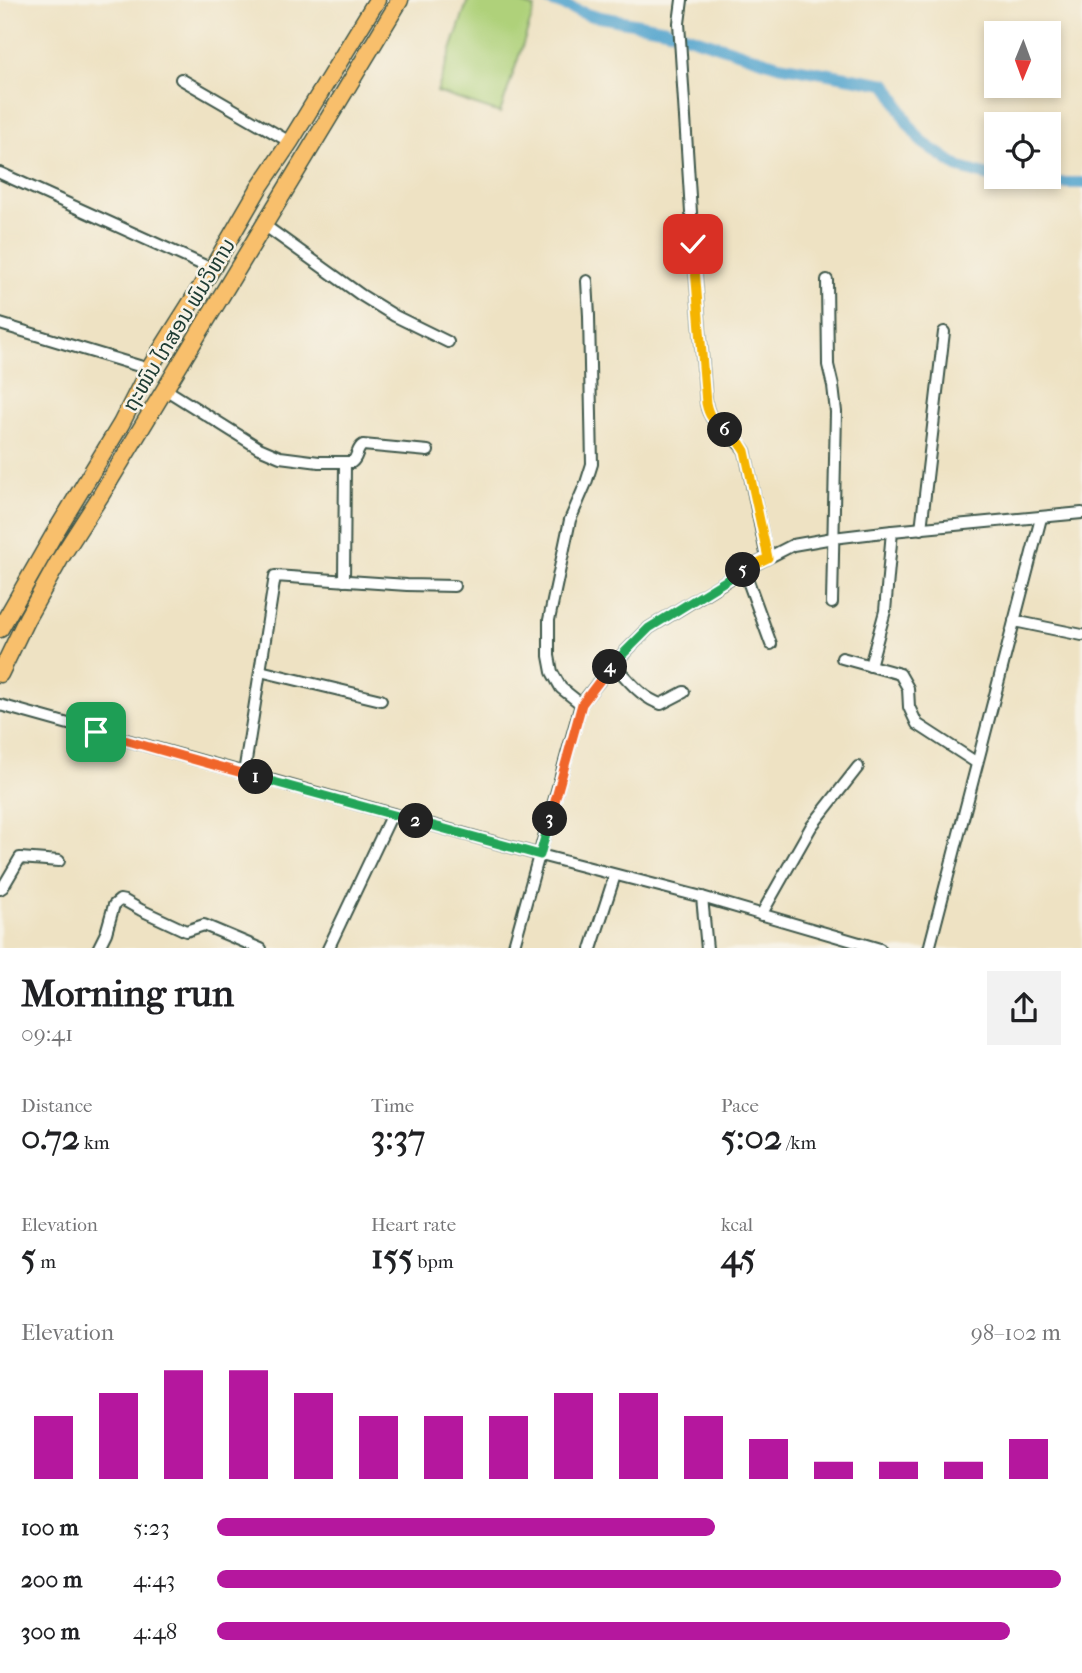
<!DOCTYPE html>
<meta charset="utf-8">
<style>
body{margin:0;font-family:"IM FELL French Canon","Noto Sans Lao",serif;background:#f2f2f2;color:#202124;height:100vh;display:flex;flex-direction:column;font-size:26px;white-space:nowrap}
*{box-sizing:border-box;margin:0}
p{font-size:23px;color:#757577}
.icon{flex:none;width:38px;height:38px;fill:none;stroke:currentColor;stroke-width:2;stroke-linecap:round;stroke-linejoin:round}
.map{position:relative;height:948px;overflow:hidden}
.drawer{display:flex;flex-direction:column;background:#fff;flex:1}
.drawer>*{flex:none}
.needle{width:46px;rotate:181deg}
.buttons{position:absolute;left:984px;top:21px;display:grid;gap:14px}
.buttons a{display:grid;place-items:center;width:77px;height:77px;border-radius:0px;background:#fff;box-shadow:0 4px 10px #0003;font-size:35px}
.pin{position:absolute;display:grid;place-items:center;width:60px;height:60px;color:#fff;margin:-30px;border-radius:14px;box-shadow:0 4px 10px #0006}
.km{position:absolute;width:35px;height:35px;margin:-18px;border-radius:50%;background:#222;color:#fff;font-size:19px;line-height:35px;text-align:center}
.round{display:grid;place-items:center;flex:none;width:74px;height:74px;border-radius:0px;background:#f2f2f2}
.headline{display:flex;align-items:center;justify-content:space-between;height:119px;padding:0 21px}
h1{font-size:38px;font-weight:700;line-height:52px}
.figures{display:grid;grid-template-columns:repeat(3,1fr);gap:10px;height:119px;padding:7px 21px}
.figures div{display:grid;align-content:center}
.figures b{font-size:35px;font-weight:700}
.figures small{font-size:19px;font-weight:400}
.figures p{font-size:19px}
.chart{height:196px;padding:14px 21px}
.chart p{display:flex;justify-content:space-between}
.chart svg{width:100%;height:126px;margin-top:7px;stroke:#b5179e;stroke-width:6}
ul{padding:0 21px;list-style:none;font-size:23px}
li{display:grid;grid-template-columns:112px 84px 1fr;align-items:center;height:52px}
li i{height:18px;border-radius:9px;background:#b5179e}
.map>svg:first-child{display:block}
.green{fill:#afd17a;stroke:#678757;stroke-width:2}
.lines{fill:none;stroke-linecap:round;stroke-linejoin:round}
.canal{stroke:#53a4ce;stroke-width:12}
.minor-casing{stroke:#3e5649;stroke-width:14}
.highway-casing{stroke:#3e5649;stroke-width:19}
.minor{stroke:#fff;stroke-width:10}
.highway{stroke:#f8bf6c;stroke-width:16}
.split-1-casing{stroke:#fff;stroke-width:14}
.split-2-casing{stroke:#fff;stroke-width:14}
.split-3-casing{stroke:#fff;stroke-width:14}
.split-4-casing{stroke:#fff;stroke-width:14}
.split-5-casing{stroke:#fff;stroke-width:14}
.split-6-casing{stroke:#fff;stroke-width:14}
.split-7-casing{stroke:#fff;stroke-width:14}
.split-1{stroke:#f0652b;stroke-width:9}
.split-2{stroke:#22a559;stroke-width:9}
.split-3{stroke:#22a559;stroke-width:9}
.split-4{stroke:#f0652b;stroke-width:9}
.split-5{stroke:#22a559;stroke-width:9}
.split-6{stroke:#f5b400;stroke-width:9}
.split-7{stroke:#f5b400;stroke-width:9}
.labels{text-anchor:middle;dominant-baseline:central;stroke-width:5;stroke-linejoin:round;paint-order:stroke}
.street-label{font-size:21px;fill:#1f3d34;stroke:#f7f3e8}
</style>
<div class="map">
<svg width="1082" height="949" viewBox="0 0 1082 949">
<rect width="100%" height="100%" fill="#f7f3e8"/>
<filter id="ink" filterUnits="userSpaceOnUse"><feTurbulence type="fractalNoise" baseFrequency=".0143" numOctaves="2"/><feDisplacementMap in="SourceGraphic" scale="14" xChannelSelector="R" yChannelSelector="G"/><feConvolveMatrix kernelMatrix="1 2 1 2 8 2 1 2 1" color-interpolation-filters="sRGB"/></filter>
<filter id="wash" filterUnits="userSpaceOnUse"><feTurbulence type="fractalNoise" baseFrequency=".00686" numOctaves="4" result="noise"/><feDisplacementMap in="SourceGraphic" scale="28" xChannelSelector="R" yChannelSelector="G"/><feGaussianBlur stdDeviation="1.57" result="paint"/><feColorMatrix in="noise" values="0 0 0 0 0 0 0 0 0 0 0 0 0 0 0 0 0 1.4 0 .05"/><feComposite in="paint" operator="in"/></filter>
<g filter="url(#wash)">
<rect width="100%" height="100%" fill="#eee2c3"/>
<polygon class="green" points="468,0 510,0 535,8 500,113 437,92"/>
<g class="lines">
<polyline class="canal" points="548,0 589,15 666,29 778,65 886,84 893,94 907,122 922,142 960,168 996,178 1043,183 1082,183"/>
</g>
</g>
<g filter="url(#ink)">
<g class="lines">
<g class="minor-casing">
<g id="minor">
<path d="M 682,0 L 679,23 L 693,244 L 706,403 C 710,428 732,431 745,451 L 767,558"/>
<polyline points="181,79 290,142"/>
<polyline points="0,173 212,269"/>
<polyline points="264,225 361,295 395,316 448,342"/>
<polyline points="827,280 828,365 833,386 836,412 832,603"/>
<polyline points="0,324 149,369"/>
<path d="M 165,389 L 259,448 L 280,457 L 319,462 L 352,462 C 358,458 356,449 363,445 L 428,451"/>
<polyline points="921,529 944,332"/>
<polyline points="744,570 771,644"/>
<polyline points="344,581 345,463"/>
<polyline points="1014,621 1082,635"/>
<polyline points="842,658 900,674 908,688 909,707 917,724 977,763"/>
<path d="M 613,664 C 628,679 641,698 661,704 L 684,692"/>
<polyline points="870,666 885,611 892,531"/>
<polyline points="260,671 381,700"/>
<polyline points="581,704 561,688 552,672 549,656 549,620 570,520 586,483 592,464 589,316 587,281"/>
<polyline points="0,705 540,855 702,897 880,949"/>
<polyline points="244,773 275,576 407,585 454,586"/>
<polyline points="0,889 3,887 20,858 59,861"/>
<polyline points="702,897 707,949"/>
<polyline points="761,915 811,827 858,767"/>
<polyline points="98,949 106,933 114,905 120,900 125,901 141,910 186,931 204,925 261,949"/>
<polyline points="328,949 392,814"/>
<polyline points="513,949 581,704 613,664 649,628 744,570 793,545 833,538 892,531 1082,513"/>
<polyline points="591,949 615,875"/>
<polyline points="929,949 1041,518"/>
</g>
</g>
<g class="highway-casing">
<g id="highway">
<polyline points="0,629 53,536 121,424 149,369 212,269 259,188 290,142 377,0"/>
<polyline points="0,674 27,618 60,559 101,495 400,0"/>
</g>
</g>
<use href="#minor" class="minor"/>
<use href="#highway" class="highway"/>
</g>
</g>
<g class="lines" filter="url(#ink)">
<g class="split-1-casing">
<polyline id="split-1" points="96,732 256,777"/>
</g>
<g class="split-2-casing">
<polyline id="split-2" points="256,777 416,821"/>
</g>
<g class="split-3-casing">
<polyline id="split-3" points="416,821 540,855 550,819"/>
</g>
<g class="split-4-casing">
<polyline id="split-4" points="550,819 582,704 610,667"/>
</g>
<g class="split-5-casing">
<polyline id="split-5" points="610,667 649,628 743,570"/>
</g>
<g class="split-6-casing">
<polyline id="split-6" points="725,430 740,443 745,451 768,558 743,570"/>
</g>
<g class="split-7-casing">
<path id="split-7" d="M 693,244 L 706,403 C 709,418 714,421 725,430"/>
</g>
<use href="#split-1" class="split-1"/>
<use href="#split-2" class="split-2"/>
<use href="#split-3" class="split-3"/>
<use href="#split-4" class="split-4"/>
<use href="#split-5" class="split-5"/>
<use href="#split-6" class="split-6"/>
<use href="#split-7" class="split-7"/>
</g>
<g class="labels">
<g class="street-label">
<text transform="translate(179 325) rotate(-59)">ຖະໜົນ ໄກສອນ ພົມວິຫານ</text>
</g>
</g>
</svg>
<div class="buttons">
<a><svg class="needle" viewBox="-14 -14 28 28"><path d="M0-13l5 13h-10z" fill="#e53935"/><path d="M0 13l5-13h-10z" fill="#757577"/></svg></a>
<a><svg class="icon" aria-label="locate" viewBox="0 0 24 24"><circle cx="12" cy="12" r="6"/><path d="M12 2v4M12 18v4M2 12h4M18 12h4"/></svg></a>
</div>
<div class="pin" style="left:96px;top:732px;background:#1e9e55"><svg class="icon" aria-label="arrive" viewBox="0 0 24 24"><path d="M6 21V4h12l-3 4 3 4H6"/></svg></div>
<div class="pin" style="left:693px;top:244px;background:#d93025"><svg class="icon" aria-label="check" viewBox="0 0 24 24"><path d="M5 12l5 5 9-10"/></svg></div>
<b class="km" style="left:256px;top:777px">1</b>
<b class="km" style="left:416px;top:821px">2</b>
<b class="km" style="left:550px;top:819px">3</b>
<b class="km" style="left:610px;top:667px">4</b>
<b class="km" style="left:743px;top:570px">5</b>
<b class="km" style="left:725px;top:430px">6</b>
</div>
<section class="drawer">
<div class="headline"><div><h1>Morning run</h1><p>09:41</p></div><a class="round"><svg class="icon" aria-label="share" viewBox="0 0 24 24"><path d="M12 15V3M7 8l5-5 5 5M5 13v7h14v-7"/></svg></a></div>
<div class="figures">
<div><p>Distance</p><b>0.72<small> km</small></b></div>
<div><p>Time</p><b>3:37</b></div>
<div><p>Pace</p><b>5:02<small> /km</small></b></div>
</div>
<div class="figures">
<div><p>Elevation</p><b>5<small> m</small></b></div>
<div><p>Heart rate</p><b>155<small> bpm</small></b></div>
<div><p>kcal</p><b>45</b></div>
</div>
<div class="chart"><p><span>Elevation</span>98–102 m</p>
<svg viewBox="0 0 160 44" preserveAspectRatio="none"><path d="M5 44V22M15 44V14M25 44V6M35 44V6M45 44V14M55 44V22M65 44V22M75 44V22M85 44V14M95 44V14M105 44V22M115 44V30M125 44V38M135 44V38M145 44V38M155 44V30"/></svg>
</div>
<ul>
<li><b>100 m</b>5:23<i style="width:59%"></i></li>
<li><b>200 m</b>4:43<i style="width:100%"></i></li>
<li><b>300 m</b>4:48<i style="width:94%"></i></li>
</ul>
</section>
